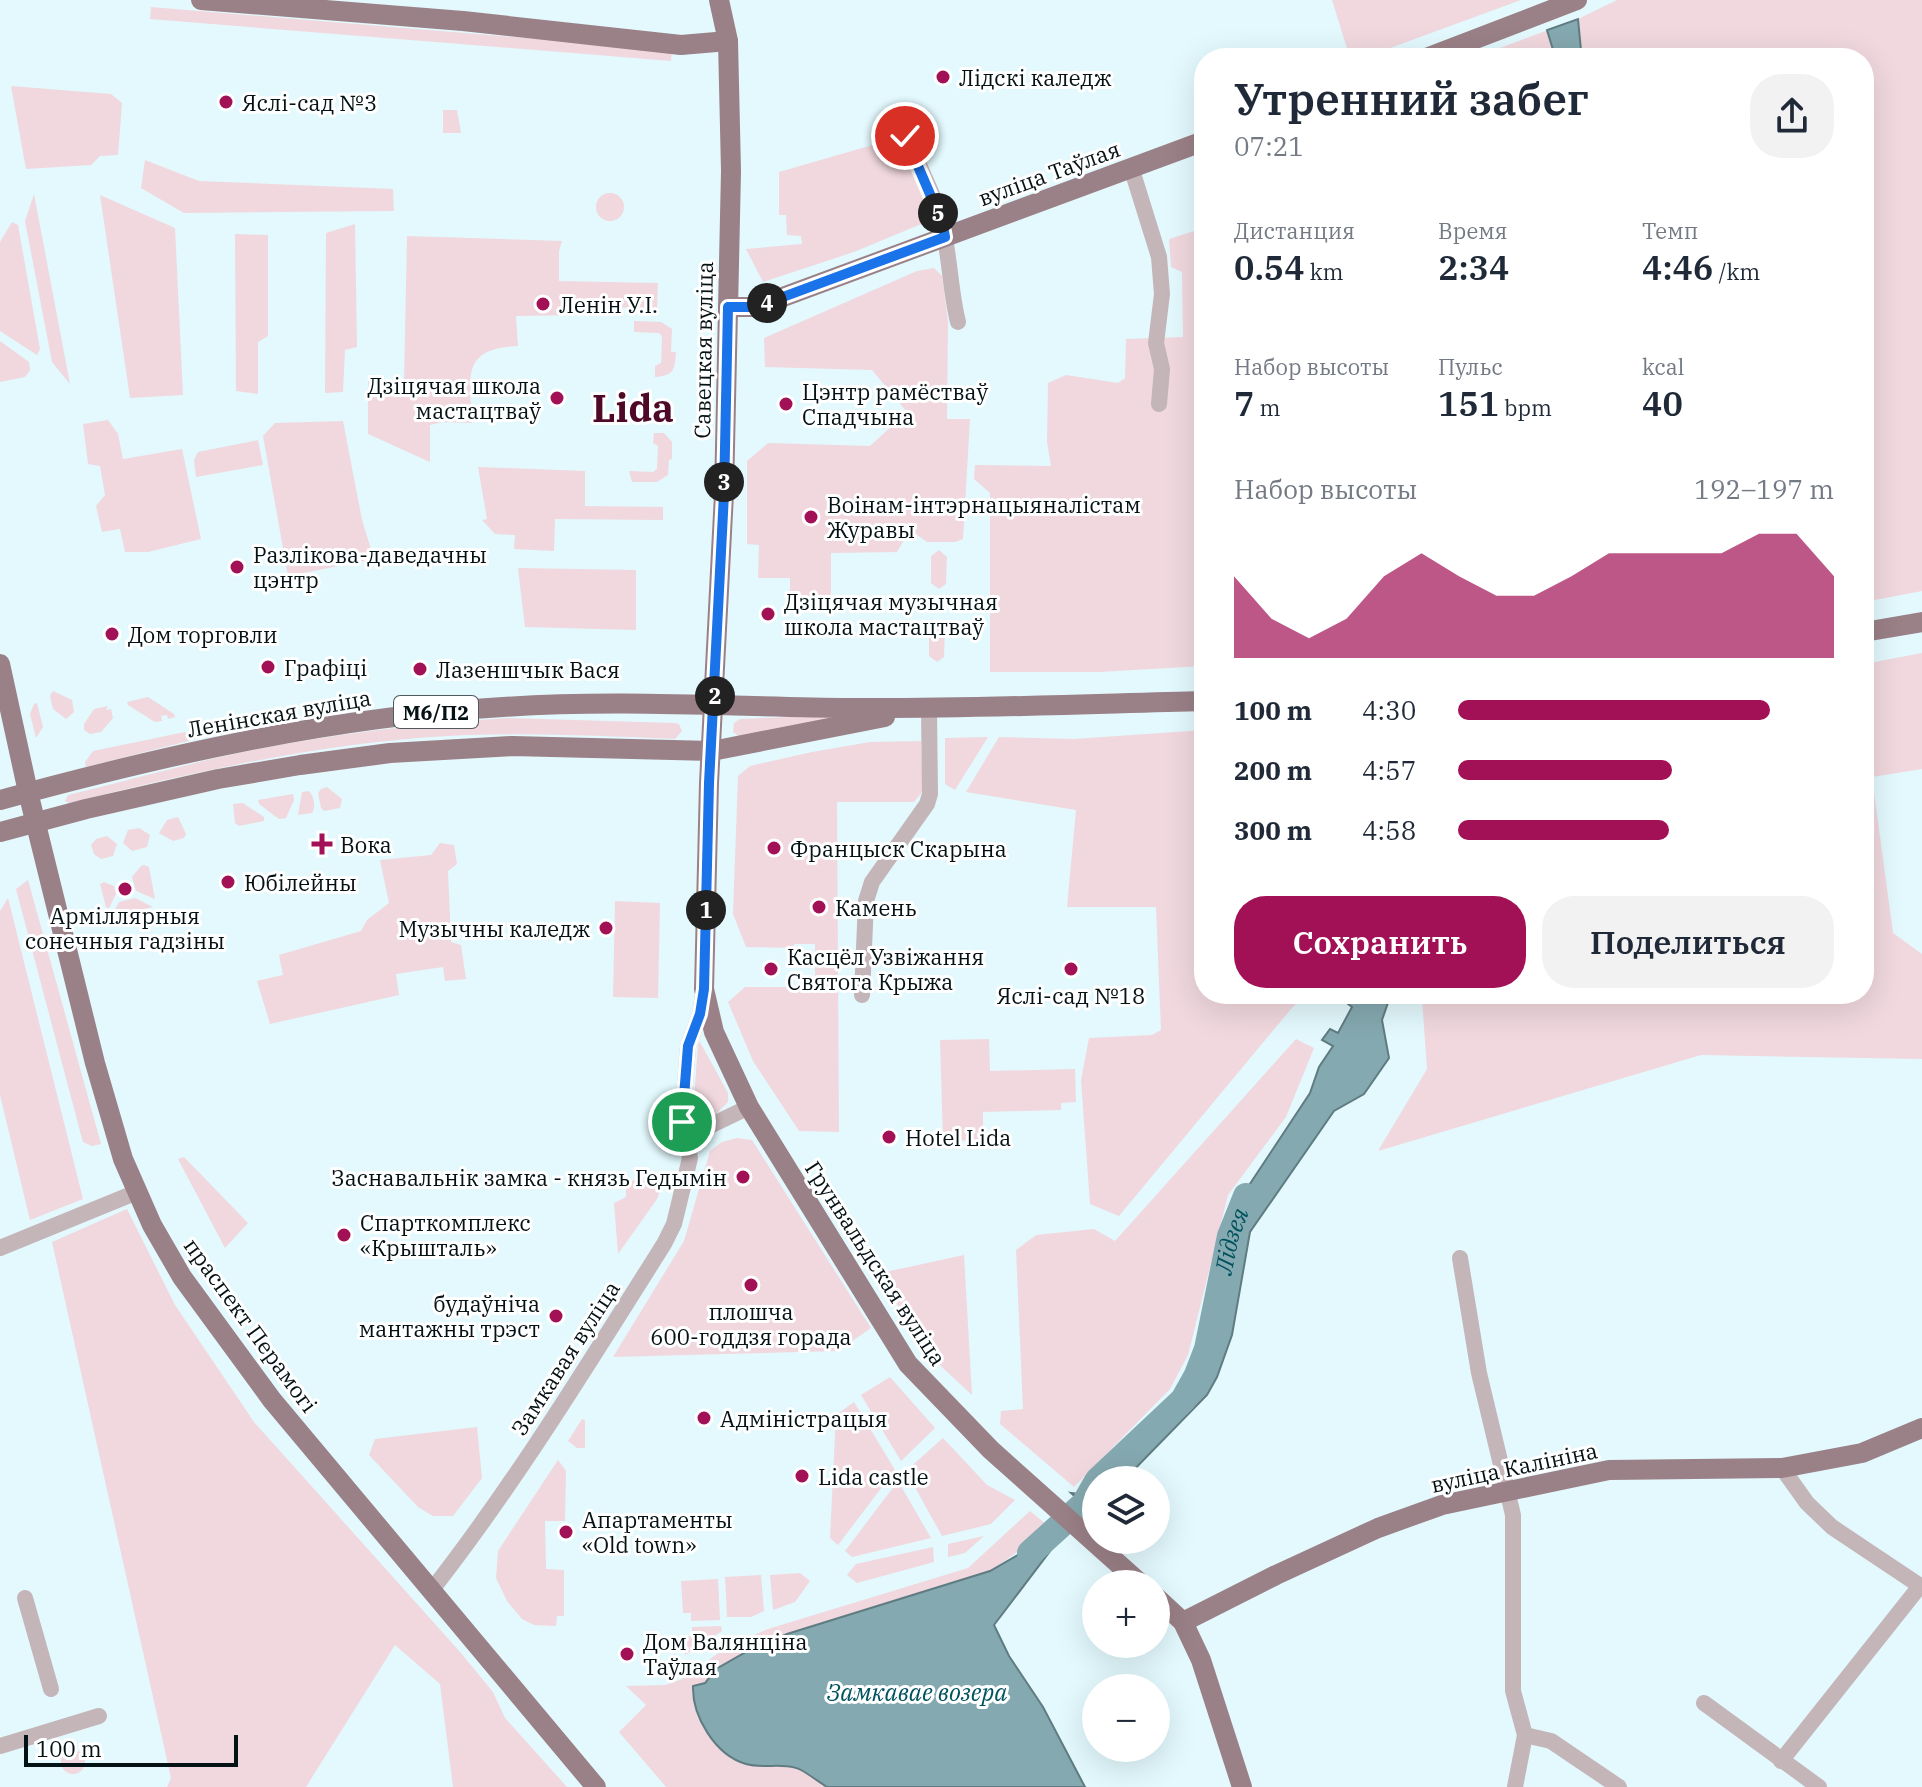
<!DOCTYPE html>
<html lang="ru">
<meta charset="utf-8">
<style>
body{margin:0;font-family:"IBM Plex Serif",serif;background:#f2f2f3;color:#1f2937;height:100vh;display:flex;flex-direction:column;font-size:30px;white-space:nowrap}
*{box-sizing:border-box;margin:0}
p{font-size:26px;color:#747a83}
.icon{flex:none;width:44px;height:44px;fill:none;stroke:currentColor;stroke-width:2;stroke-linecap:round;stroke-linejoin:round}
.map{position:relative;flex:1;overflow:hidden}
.sheet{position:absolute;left:1194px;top:48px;width:680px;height:956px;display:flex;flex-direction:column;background:#fff;border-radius:32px;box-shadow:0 8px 32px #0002}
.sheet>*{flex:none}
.tools{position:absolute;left:1082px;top:1466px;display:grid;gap:16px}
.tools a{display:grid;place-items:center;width:88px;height:88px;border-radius:50%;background:#fff;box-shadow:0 8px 32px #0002;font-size:40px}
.scale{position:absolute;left:24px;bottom:20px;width:214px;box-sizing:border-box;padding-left:8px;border:4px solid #051215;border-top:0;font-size:22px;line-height:28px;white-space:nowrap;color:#051215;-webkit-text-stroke:6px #fff;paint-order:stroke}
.pin{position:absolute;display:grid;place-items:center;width:68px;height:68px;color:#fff;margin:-34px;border:4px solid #fff;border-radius:50%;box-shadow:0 2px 8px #0007}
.km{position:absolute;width:40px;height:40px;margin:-20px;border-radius:50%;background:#222;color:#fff;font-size:22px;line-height:40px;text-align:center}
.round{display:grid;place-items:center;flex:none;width:84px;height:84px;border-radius:32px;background:#f2f2f3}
.head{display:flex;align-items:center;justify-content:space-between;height:136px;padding:0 40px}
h1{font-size:44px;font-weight:600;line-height:60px}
.stats{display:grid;grid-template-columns:repeat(3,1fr);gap:12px;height:136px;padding:8px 40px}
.stats div{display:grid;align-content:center}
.stats b{font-size:34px;font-weight:600}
.stats small{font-size:22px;font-weight:400}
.stats p{font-size:22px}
.chart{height:224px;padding:16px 40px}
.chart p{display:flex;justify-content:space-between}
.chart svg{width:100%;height:144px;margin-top:8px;fill:#a21155;opacity:.7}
.cta{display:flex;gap:16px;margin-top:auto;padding:16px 40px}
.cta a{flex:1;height:92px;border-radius:32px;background:#a21155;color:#fff;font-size:32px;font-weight:600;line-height:92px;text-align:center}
.cta a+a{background:#f2f2f3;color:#1f2937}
ul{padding:0 40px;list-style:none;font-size:26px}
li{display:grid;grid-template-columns:128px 96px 1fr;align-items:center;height:60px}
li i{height:20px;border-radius:10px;background:#a21155}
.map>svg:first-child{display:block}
.green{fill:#f0d8de}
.water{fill:#85a9b0;stroke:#5f7c82;stroke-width:2}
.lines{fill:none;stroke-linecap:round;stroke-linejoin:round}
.river{stroke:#85a9b0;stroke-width:26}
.minor{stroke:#c4b5b9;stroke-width:16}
.major{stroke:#9a8087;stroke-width:20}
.route-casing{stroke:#fff;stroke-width:16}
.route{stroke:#1a73e8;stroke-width:10}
.poi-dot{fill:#a21155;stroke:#fff;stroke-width:3}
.labels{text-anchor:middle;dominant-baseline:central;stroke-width:6;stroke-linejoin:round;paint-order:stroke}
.shield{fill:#fff;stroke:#50595b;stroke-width:2}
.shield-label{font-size:20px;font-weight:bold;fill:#051215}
.poi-label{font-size:22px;fill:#051215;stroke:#fff;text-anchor:start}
.street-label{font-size:22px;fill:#051215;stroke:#fff}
.water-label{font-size:24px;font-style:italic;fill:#00535e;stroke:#fff}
.town-label{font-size:38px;font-weight:bold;fill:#4d0927;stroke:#fff}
</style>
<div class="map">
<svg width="1922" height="1787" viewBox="0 0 1922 1787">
<rect width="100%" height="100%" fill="#e3f9fd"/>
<g class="green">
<polygon points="1332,0 1521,0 1363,58 1350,58"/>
<polygon points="1617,0 1922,0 1922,591 1864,602 1864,58 1473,58 1578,19"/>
<polygon points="151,7 672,50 671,61 150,19"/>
<polygon points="11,86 111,94 122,103 118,155 100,156 91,165 26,169"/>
<polygon points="443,110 457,110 461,133 443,133"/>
<polygon points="897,138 926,206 926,222 854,252 763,282 746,249 802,244 801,236 787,235 786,215 779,215 779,172"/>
<polygon points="145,160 199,181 393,189 394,211 184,213 141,188"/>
<circle cx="610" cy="207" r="14"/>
<polygon points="34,194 70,384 52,362 25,221"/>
<polygon points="100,195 175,228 183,395 130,398"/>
<polygon points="12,222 18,225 40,349 37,355 0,331 0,242"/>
<polygon points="355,224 357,347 345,350 343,392 325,393 326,233"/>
<polygon points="1204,228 1204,666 1099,672 990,672 990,493 974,479 975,465 1051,466 1047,442 1048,383 1066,375 1118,383 1125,378 1126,339 1183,337 1182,272 1171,267 1169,239"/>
<polygon points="235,234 268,235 268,336 258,342 258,394 236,391"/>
<path d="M 407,236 L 562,241 L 559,251 L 559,281 L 658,283 L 657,308 L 588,307 L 587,315 L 516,316 L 518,346 C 460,348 470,378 472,423 L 442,422 L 430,425 L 430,462 L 368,434 L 368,380 L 404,381 Z"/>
<polygon points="934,268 942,276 948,322 947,419 970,419 963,539 955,542 927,542 910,530 897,552 831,553 831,605 790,605 790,578 758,578 759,545 747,544 747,461 768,443 870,446 907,412 872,370 765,367 764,338 917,271"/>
<path d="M 634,321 L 661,322 L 672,329 L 671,352 L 676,352 C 675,369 674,376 655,377 L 655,366 L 661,363 L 662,336 L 659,333 L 634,332 Z"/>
<polygon points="0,341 29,362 30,370 25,377 0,382"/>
<polygon points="108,420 118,434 123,459 182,449 201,539 148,552 125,552 120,529 102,532 96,506 105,495 100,466 88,464 83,424"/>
<polygon points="343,421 362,520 374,559 288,576 263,436 275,423"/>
<polygon points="654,433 664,433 672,442 672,459 669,460 668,475 657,482 632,482 629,471 653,472 657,469 658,446 653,443"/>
<polygon points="258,440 263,465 196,477 194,460 198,452"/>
<polygon points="478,467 585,471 585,506 663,507 663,520 555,519 554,551 514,549 515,535 495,534 482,520 487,519"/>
<polygon points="939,550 947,557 946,584 939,589 931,583 931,556"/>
<polygon points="518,568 636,570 636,630 525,627"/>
<polygon points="933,623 941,624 945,630 944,657 937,662 929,656 929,629"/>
<polygon points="1922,653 1922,769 1872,777 1893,933 1922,954 1922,1059 1701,1055 1378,1151 1427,1069 1422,999 1425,994 1864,994 1864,664"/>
<polygon points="53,691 72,700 74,712 66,719 53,709 50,696"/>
<polygon points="148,697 174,714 175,717 168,719 167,715 161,716 162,721 155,722 128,705 127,702"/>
<polygon points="37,703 43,727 36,738 30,714 34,704"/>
<polygon points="108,706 106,710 111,709 113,718 101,732 90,734 84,730 84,724 94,709"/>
<polygon points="865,714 740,737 733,732 734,723 740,719"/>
<path d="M 507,718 L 675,723 L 679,724 L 682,731 L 675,739 C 599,736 524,732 448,736 C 320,743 194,772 69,803 L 65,801 L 68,795 C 123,782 178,766 234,754 C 324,735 415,724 507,718 Z"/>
<polygon points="1204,730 1204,994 1306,994 1291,1009 1119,1216 1090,1204 1081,1080 1089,1038 1152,1035 1161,1030 1156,907 1067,907 1076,810 966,792 999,737 1074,739"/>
<polygon points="185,732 196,739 86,767 85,762 93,751"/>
<polygon points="988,737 955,790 945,784 945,738"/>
<polygon points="921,741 923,791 914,802 837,802 839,1132 799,1131 753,1061 728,1002 745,987 793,987 794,991 815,991 815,944 794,944 794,948 746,947 733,914 738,776 750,766 812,752 870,742"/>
<polygon points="327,787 342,799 340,808 324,811 321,808 318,793 321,789"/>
<path d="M 309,791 C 314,796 316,807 312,813 L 298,815 L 302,792 Z"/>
<polygon points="293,794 294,800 286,818 279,819 259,804 258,800"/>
<polygon points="243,803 264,817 264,821 239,826 235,823 233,804"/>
<polygon points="178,817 186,834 184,838 173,841 159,833 167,820"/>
<polygon points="139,828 150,835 147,847 132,851 123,843 128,830"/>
<polygon points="107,836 117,844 113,856 101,859 94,854 91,845 96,839"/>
<polygon points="440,843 454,845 457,864 448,871 451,942 461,945 466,979 445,981 443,967 396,974 399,995 270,1024 257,981 283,975 279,955 361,931 367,920 389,903 380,860 431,855"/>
<polygon points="144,865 149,867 155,899 136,891 132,877 141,866"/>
<polygon points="28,880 101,1144 92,1146 83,1142 81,1135 16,889"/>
<polygon points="104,882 114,886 116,894 109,908 106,907 100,884"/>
<polygon points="8,898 83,1199 30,1220 0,1095 0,911"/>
<polygon points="135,898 153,907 111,917 119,902"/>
<polygon points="615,901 660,903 658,998 613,997"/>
<polygon points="989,1039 990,1071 1075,1069 1076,1102 1061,1103 1061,1110 983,1112 983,1140 943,1141 940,1040"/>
<polygon points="1296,1039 1314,1048 1286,1117 1228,1195 1188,1355 1170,1389 1074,1487 1000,1424 1001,1411 1023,1409 1016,1250 1036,1235 1094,1229 1115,1241"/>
<polygon points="700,1042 728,1093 728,1102 712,1118 701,1120 693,1112 698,1044"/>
<polygon points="737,1138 752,1140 871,1328 838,1351 613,1357 684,1241 710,1151 722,1142"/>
<polygon points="184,1157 248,1223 225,1248 178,1159"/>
<polygon points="664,1180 657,1199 618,1254 614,1203 626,1197 626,1181"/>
<polygon points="127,1209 175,1305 254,1422 461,1653 493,1692 505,1718 567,1787 453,1787 440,1684 395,1645 306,1787 167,1787 171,1778 52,1242"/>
<polygon points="964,1255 972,1395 918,1345 881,1273"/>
<polygon points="890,1377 935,1428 901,1461 861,1395"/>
<polygon points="854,1402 895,1470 838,1545 830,1538 836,1415"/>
<polygon points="582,1419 585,1420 585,1448 577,1448 568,1441"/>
<polygon points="477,1427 482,1478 453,1516 433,1516 418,1507 369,1455 375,1439"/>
<polygon points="943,1438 987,1485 1015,1500 991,1524 942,1536 906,1471"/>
<polygon points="558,1460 566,1471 565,1521 545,1521 546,1569 564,1570 564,1616 557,1616 556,1626 534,1625 522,1619 507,1601 496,1578 498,1551"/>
<polygon points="898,1481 931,1538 852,1557 845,1551"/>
<path d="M 1030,1511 L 1047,1525 L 1030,1543 L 990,1571 L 787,1634 L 716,1669 L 693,1700 C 709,1740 723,1762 769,1766 C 778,1767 792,1765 800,1769 C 810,1774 819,1782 827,1787 L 666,1787 L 619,1732 L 646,1705 L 626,1686 L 665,1685 L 680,1680 L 730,1645 L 768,1629 L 968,1568 Z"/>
<polygon points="984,1536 965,1553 948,1557 948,1544"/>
<polygon points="933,1547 934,1562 857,1583 847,1575 856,1564"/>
<polygon points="800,1573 810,1581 795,1602 773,1610 770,1575"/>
<polygon points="761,1575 764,1611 751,1617 727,1617 725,1577"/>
<polygon points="718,1579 720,1620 691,1621 691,1613 683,1613 681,1581"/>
<polygon points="721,1626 722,1631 685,1655 683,1636 692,1636 692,1627"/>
<circle cx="73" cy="1762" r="12"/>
</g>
<g class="water">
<polygon points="1578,19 1581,50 1585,52 1585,58 1551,58 1554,53 1547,30"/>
<polygon points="1353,994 1391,994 1382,1020 1389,1058 1364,1094 1334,1111 1250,1232 1232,1335 1217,1377 1207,1395 1124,1480 1100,1480 1190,1392 1209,1350 1238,1202 1310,1093 1319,1067 1333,1046 1322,1040 1330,1029 1338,1033 1352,1007 1348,1004"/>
<polygon points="1096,1484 1096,1516 1071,1493 1085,1495"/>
<path d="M 1057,1529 L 1060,1538 L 994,1625 L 1009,1656 L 1043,1707 L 1085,1787 L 827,1787 C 819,1782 810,1775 801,1770 C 786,1762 763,1769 746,1764 C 715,1755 692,1716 693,1686 L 705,1683 L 716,1669 L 746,1652 L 787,1634 L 990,1571 L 1028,1549 L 1051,1530 Z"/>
</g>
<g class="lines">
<g class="river">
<path id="s1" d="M 1098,1480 L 1183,1400 L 1197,1375 L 1207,1349 L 1230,1236 L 1246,1196"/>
<polyline points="1030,1553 1084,1504 1096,1483"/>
</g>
<g class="minor">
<path d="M 901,115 C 909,154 933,186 942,224 C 950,256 950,290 958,322"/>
<polyline points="1131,167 1159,257 1162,294 1156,343 1162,369 1159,404"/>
<polyline points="703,994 700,1014 688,1046 682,1122 685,1129 697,1132 749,1107"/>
<polyline points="862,995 866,901 872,882 927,804 930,794 929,709"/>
<polyline points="0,1248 137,1192"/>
<polyline points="1460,1258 1479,1373 1513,1515 1513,1691 1525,1735 1515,1787"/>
<polyline points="1782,1468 1807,1503 1832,1527 1922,1587"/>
<path d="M 431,1591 C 517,1481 590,1361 664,1244 L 674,1224 L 690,1158 L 685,1129"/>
<polyline points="25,1598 51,1689"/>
<polyline points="1704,1703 1819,1787"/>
<polyline points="1525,1735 1551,1741 1619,1787"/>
<polyline points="0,1746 99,1716"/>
<polyline points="1781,1761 1920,1586"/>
</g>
<g class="major">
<polyline points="201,0 463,21 681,45 728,41"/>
<polyline points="719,0 728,41 731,171 724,494 709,783 704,989 714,1032 749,1107 908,1364 991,1450 1141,1584"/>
<polyline points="1426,58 1577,0"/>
<polyline points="728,307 756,307 1204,141"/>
<polyline points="1864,632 1922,622"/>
<polyline points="0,664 28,792 95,1063 123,1159 152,1225 182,1277 272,1400 596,1787"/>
<path d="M 0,800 C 165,755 332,717 503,707 C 618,699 735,707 850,708 C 968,709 1086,704 1204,701"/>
<polyline points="0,832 86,809 218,779 300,765 390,753 512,746 712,751 885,717"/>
<polyline points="1156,1597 1183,1622 1201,1660 1242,1787"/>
<polyline points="1183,1622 1276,1575 1378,1528 1442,1505 1609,1470 1782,1468 1862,1453 1922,1428"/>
</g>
</g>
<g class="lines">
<g class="route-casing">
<polyline id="route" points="682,1122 688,1046 700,1014 704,989 709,783 724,494 728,307 756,307 945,237 942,222 905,136"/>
</g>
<use href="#route" class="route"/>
</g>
<g class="poi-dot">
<circle cx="943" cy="77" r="8"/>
<circle cx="226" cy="102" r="8"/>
<circle cx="543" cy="304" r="8"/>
<circle cx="557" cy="398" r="8"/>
<circle cx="786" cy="404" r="8"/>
<circle cx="811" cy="517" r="8"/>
<circle cx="237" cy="567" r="8"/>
<circle cx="768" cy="614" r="8"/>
<circle cx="112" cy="634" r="8"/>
<circle cx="268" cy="667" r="8"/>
<circle cx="420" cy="669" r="8"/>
<path d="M318 832h8v8h8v8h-8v8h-8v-8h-8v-8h8z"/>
<circle cx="774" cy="848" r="8"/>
<circle cx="228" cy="882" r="8"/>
<circle cx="125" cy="889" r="8"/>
<circle cx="819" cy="907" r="8"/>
<circle cx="606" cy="928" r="8"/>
<circle cx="771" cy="969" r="8"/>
<circle cx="1071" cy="969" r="8"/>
<circle cx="889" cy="1137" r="8"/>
<circle cx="743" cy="1177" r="8"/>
<circle cx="344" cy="1235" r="8"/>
<circle cx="751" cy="1285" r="8"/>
<circle cx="556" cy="1316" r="8"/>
<circle cx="704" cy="1418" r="8"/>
<circle cx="802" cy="1476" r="8"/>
<circle cx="566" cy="1532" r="8"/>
<circle cx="627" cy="1654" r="8"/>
</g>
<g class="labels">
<rect class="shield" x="394" y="696" width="84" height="32" rx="6"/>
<g class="shield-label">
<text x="436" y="712">М6/П2</text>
</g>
<g class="poi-label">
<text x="959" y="77">Лідскі каледж</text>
<text x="242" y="102">Яслі-сад №3</text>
<text x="559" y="304">Ленін У.І.</text>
<text x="541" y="385" text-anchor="end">Дзіцячая школа<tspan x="541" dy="25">мастацтваў</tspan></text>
<text x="802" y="391">Цэнтр рамёстваў<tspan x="802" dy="25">Спадчына</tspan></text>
<text x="827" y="504">Воінам-інтэрнацыяналістам<tspan x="827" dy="25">Журавы</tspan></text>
<text x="253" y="554">Разлікова-даведачны<tspan x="253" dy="25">цэнтр</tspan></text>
<text x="784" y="601">Дзіцячая музычная<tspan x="784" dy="25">школа мастацтваў</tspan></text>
<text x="128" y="634">Дом торговли</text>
<text x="284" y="667">Графіці</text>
<text x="436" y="669">Лазеншчык Вася</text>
<text x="340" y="844">Вока</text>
<text x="790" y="848">Францыск Скарына</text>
<text x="244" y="882">Юбілейны</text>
<text x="835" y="907">Камень</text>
<text x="125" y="915" text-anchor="middle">Арміллярныя<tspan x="125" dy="25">сонечныя гадзіны</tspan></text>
<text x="590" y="928" text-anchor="end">Музычны каледж</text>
<text x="787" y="956">Касцёл Узвіжання<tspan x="787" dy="25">Святога Крыжа</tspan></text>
<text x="1071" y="995" text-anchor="middle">Яслі-сад №18</text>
<text x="905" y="1137">Hotel Lida</text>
<text x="727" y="1177" text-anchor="end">Заснавальнік замка - князь Гедымін</text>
<text x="360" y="1222">Спарткомплекс<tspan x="360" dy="25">«Крышталь»</tspan></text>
<text x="540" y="1303" text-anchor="end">будаўніча<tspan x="540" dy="25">мантажны трэст</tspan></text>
<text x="751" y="1311" text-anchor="middle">плошча<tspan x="751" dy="25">600-годдзя горада</tspan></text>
<text x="720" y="1418">Адміністрацыя</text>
<text x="818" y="1476">Lida castle</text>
<text x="582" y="1519">Апартаменты<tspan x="582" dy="25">«Old town»</tspan></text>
<text x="643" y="1641">Дом Валянціна<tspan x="643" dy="25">Таўлая</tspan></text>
</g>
<g class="street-label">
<text transform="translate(1049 173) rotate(-20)">вуліца Таўлая</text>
<text transform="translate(703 350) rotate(-89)">Савецкая вуліца</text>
<text transform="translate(279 713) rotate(-10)">Ленінская вуліца</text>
<text transform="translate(876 1263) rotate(57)">Грунвальдская вуліца</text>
<text transform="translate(251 1325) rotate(54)">праспект Перамогі</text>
<text transform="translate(565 1358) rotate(-57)">Замкавая вуліца</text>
<text transform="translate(1514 1467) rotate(-12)">вуліца Калініна</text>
</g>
<g class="water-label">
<text stroke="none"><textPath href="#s1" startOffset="284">Лідзея</textPath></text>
<text x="917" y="1692">Замкавае возера</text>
</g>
<g class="town-label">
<text x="633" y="407">Lida</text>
</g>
</g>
</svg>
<div class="tools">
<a><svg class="icon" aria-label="layers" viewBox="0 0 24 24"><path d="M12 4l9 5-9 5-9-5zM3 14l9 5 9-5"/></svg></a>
<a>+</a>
<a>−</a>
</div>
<div class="scale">100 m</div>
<div class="pin" style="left:682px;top:1122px;background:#1e9e55"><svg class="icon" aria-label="arrive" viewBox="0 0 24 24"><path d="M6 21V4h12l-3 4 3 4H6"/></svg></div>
<div class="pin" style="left:905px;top:136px;background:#d93025"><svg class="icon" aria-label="check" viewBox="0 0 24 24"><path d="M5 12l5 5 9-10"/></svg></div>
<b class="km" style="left:706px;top:910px">1</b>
<b class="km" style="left:715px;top:696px">2</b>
<b class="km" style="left:724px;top:482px">3</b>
<b class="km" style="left:767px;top:303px">4</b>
<b class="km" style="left:938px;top:213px">5</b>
<section class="sheet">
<div class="head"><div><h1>Утренний забег</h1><p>07:21</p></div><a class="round"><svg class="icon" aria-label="share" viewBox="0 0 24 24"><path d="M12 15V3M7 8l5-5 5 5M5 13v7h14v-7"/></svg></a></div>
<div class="stats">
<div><p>Дистанция</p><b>0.54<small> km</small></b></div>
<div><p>Время</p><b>2:34</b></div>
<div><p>Темп</p><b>4:46<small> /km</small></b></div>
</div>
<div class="stats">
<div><p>Набор высоты</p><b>7<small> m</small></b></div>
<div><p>Пульс</p><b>151<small> bpm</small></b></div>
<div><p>kcal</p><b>40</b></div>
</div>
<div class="chart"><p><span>Набор высоты</span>192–197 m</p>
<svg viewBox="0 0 160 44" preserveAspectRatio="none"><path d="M0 44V19L10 32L20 38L30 32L40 19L50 12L60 19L70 25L80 25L90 19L100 12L110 12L120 12L130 12L140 6L150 6L160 19V44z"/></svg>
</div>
<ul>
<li><b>100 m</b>4:30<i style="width:83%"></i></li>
<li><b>200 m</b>4:57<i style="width:57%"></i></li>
<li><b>300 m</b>4:58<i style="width:56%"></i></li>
</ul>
<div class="cta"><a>Сохранить</a><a>Поделиться</a></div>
</section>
</div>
